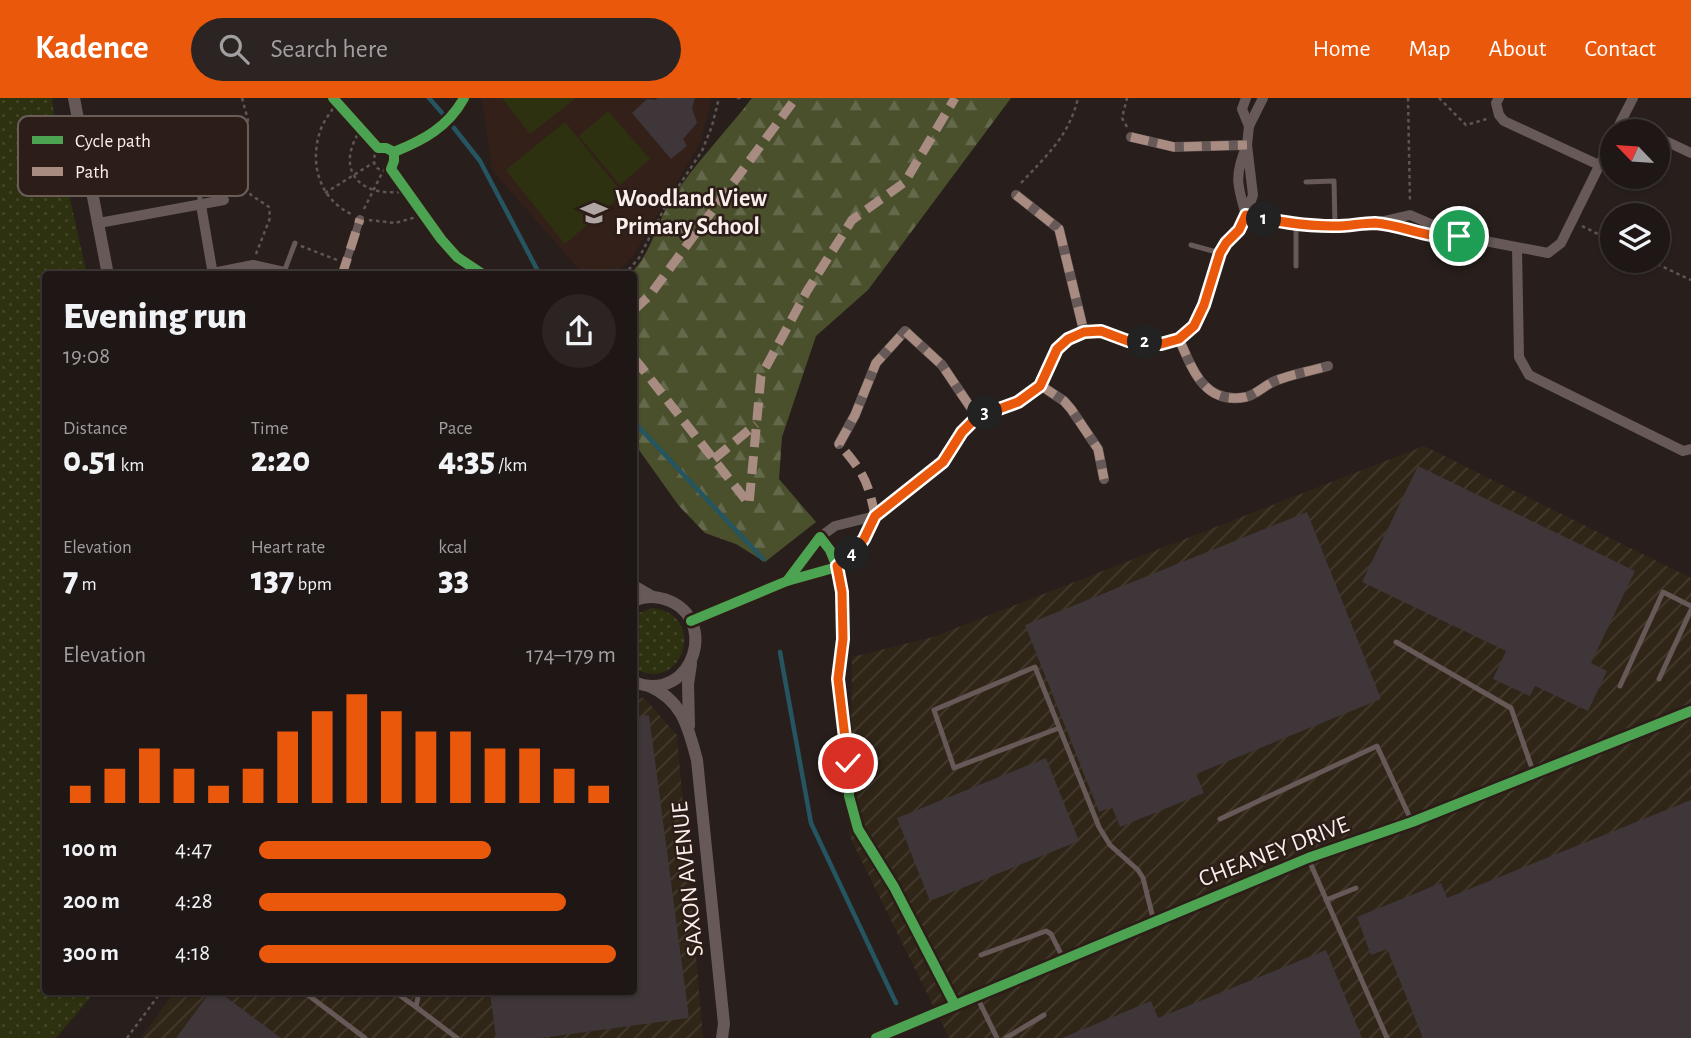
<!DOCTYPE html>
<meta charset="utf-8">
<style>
body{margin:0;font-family:"Alegreya Sans",sans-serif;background:#2b2422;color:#f1f3f6;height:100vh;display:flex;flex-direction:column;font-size:26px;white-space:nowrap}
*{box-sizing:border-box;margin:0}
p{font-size:23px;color:#a19fa0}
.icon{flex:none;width:38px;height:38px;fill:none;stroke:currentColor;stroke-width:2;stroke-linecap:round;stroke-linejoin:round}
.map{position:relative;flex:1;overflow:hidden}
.side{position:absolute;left:42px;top:173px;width:595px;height:724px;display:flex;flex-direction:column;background:#1e1715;border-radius:7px;box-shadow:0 2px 5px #0004,0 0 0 2px #3c3634}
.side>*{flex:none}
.needle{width:46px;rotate:295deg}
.tools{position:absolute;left:1600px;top:21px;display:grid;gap:14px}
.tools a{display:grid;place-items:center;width:70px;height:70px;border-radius:50%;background:#1e1715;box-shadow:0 2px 5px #0004,0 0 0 2px #3c3634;font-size:35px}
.pin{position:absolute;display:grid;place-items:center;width:60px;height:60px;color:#fff;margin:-30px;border:4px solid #fff;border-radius:50%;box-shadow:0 2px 7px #0007}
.km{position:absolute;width:35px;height:35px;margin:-18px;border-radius:50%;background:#222;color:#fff;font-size:19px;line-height:35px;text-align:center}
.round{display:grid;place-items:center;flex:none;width:74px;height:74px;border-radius:37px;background:#2b2422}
.summary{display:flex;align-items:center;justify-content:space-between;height:119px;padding:0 21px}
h1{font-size:38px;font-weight:800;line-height:52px}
.figures{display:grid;grid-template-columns:repeat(3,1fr);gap:10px;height:119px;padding:7px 21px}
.figures div{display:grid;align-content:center}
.figures b{font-size:35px;font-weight:800}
.figures small{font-size:19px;font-weight:400}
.figures p{font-size:19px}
.chart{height:196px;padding:14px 21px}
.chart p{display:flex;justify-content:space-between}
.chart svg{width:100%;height:126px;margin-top:7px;stroke:#ea580c;stroke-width:6}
ul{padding:0 21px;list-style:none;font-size:23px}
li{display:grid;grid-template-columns:112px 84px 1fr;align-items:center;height:52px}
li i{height:18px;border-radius:9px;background:#ea580c}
header{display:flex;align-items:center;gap:42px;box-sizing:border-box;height:98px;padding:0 35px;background:#ea580c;color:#fff}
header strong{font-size:33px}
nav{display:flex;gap:38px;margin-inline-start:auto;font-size:24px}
.search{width:490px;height:63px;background:#2b2422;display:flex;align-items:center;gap:18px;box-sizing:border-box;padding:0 24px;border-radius:38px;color:#a19fa0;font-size:26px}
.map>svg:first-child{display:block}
.industrial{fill:url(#industrial-furrows)}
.built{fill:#332119}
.grass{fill:url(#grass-dots)}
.forest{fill:url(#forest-firs)}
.green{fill:#2d3110}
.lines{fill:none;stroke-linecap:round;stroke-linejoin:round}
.stream{stroke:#245561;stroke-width:4.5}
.building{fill:#3f363a}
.path{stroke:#5f5654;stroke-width:2.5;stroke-dasharray:3.5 3.5;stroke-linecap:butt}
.service{stroke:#665958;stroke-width:5}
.pedestrian{stroke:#665958;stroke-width:8}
.minor{stroke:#665958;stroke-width:10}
.tertiary{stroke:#665958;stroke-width:12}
.quiet{stroke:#a88b81;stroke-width:9;stroke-dasharray:18 9;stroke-linecap:butt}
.cycleway-casing{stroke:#2c1d18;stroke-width:15}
.cycleway{stroke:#4ca352;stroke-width:10}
.route-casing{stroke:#fff;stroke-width:14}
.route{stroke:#ea580c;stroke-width:9}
.labels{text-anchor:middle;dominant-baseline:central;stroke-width:5;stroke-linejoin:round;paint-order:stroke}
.poi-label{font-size:24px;font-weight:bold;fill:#faefeb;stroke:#2c1d18;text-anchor:start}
.street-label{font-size:24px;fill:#faefeb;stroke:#2c1d18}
.key{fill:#2c1d18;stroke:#6a5c57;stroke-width:2}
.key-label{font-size:19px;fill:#faefeb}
</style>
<header>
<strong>Kadence</strong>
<div class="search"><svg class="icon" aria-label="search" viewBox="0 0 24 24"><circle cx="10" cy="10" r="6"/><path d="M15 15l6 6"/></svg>Search here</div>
<nav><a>Home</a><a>Map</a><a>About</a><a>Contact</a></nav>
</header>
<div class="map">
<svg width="1691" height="940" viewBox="0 0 1691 940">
<defs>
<pattern id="industrial-furrows" width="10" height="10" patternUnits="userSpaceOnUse" patternTransform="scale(1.75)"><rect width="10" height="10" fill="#2f2618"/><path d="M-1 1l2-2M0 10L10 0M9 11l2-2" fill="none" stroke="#443b2e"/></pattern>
<pattern id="grass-dots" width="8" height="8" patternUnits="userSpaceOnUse" patternTransform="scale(1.75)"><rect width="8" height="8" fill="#2d3110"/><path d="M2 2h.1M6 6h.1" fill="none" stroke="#424527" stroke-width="1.8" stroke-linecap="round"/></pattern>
<pattern id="forest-firs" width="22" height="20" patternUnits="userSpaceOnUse" patternTransform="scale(1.75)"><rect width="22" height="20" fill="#4a4f2c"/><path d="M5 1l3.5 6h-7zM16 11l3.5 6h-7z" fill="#65694b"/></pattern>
</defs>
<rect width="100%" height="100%" fill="#281f1c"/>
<g class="industrial">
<polygon points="1424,348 1691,480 1691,940 949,940 850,739 852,559 933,539"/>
<polygon points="644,600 677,637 703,940 141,940 174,894 634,894 634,601"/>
</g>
<polygon class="built" points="482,0 712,0 701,43 633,158 615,177 584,177 492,72"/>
<g class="grass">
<polygon points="0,0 52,0 57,42 87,177 46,177 46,894 95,894 56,940 0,940"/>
<path d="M 652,510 C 710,517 681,598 634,570 L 634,517 Z"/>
</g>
<path class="forest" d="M 752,0 L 1011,0 L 868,192 L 816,238 L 782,339 L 779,381 L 816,424 L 765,464 L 736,446 L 705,435 L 679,408 L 634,345 L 634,177 L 629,177 C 651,157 656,126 671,102 C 695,65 726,34 752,0 Z"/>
<g class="green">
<polygon points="502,0 576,0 530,36"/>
<polygon points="608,13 650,61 620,87 579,38"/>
<polygon points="565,24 623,96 565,146 506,72"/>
</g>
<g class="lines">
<g class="stream">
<polyline points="429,0 443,16"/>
<polyline points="454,30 480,63 540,177"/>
<polyline points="634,324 763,461"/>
<polyline points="780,554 811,725 896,905"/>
</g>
</g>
<g class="building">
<polygon points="657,0 695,0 692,10 697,25 683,41 687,48 671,61 632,15 647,1 656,2"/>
<polygon points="1418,368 1635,473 1591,565 1607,573 1588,613 1535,588 1530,598 1493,581 1506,553 1362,484"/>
<polygon points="1307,414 1381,601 1196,676 1204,695 1120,729 1112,709 1099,714 1025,527"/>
<polygon points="649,617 689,920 541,940 496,940 490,894 634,894 634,619"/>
<polygon points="1046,660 1079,743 930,803 897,720"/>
<polygon points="1691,702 1691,940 1423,940 1387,851 1371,857 1357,819 1441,785 1447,800"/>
<polygon points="1326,852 1362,940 1062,940 1151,903 1158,920"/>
<polygon points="210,894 219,894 281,940 176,940"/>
</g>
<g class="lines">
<g class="path">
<polyline points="242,0 248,22 243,51 244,85 251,97 269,109 270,120 256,156"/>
<polyline points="737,0 742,0"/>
<polyline points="1408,0 1410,105"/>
<polyline points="1439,0 1466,27 1490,20"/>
<path d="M 337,5 C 332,12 326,20 322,28 C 308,63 318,101 353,117"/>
<polyline points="1127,29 1122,20 1127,0"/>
<path d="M 361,31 C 333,73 361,101 407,93"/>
<path d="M 378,50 C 370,63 374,76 391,71"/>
<path d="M 1021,85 C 1047,57 1069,38 1078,0"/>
<polyline points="325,95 373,65"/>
<polyline points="364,111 383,73"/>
<polyline points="369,122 395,125 424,117"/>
<polyline points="1582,128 1612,143"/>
<polyline points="301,148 337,162"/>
<polyline points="1651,163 1691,182"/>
<polyline points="624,177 639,160 666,107 702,53 712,28 719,0"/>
<polyline points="127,940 161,894"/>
</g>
<g class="service">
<polyline points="195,69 201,107"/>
<polyline points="1306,84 1334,83 1335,128"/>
<polyline points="1296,127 1296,168"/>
<polyline points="1191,147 1220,155"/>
<polyline points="284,174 295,145"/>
<polyline points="1396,544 1511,610 1534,676"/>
<polyline points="1659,581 1691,512"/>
<polyline points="1620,588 1663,494 1691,508"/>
<polyline points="1059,630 954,670 934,612 1035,569 1099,729 1110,747 1138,772 1143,780 1154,824"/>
<polyline points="1220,721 1377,648 1412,724"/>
<polyline points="1308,760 1387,940"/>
<polyline points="1326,802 1356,790"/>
<polyline points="981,857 1046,833 1051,836 1064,862"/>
<polyline points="304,894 365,940"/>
<polyline points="395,894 416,909"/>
<polyline points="419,894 416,909 457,940"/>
<polyline points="977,899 997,940"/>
<polyline points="1006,940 1044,917"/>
</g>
<polyline class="pedestrian" points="342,177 360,121"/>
<g class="minor">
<polyline points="1246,0 1242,11 1249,28"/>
<polyline points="1499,0 1496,5 1499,17 1504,23 1599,67"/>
<polyline points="1622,22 1645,33"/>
<polyline points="1616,33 1633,0"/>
<polyline points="1131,39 1174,49 1247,47"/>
<polyline points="1657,39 1691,55"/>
<path d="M 1247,47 C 1234,77 1237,87 1246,117 L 1253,97 L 1247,47 L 1249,28 L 1263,0"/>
<polyline points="1016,97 1059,131 1084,234"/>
<polyline points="201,107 213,177"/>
<polyline points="99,125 224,102"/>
<polyline points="1459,138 1548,155 1561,145 1612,42"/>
<polyline points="1517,150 1519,259 1529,277 1683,353 1691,351"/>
<polyline points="213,175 253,167 284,174 284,177"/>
<path d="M 1179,241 C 1193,272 1204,307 1246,299 C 1257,296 1265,287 1275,283 C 1292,276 1311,273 1328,268"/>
<polyline points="1040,287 1064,303 1071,311 1098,351 1104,381"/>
<polyline points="839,346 855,317 876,265 905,233 942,267 977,319"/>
<path d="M 875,418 C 897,401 923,385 942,365 C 956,351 961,330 978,319 C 994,307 1015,308 1031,296 C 1049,282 1049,257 1066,243 C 1074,236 1090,231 1101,233 C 1110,234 1118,239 1126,242 C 1149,248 1179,248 1194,227 C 1209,207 1210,179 1220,157 C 1224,146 1233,141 1239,132 C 1242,127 1244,122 1246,117 L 1296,127 L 1335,129 L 1375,125 L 1410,117 L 1459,138 C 1431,142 1403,131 1375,125"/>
<path d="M 875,418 C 850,471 839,467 787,483 L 820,439 L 835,428 Z"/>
<polyline points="634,487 653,498"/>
<polyline points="691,523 787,483"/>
<polyline points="876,940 1308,760 1412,724 1691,613"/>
</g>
<g class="tertiary">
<polyline points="74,0 108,177"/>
<path d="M 634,503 C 642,499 651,498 660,500 C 723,514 694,608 634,584"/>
<path d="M 649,588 C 683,603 688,629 697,662 L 724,926 L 722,940"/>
<polyline points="689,628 688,586 691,566"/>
</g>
<g class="quiet">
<polyline points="1131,39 1174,49 1247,47"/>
<polyline points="1016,97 1059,131 1084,234"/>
<polyline points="342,177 360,121"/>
<polyline points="634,212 650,197 796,0"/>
<path d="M 1179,241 C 1193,272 1204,307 1246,299 C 1257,296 1265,287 1275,283 C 1292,276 1311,273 1328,268"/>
<polyline points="634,260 749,406 761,278 807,193 852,122 905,84 955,0"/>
<polyline points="1040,287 1064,303 1071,311 1098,351 1104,381"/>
<polyline points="714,361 756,326"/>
<path d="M 875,418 C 868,382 863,374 839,346 L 855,317 L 876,265 L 905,233 L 942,267 L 977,319"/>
</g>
<g class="cycleway-casing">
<g id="cycleway">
<polyline points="333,0 378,50 386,50 394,54 394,63 391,71 441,141 457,159 484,177"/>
<path d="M 394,54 C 424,42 448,29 464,0"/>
<polyline points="837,469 787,483 820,439 830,452 837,469 842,494 843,541 838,581 848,665 849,698 858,731 894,789 955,907"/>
<polyline points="691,523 787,483"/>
<polyline points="876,940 1308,760 1412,724 1691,613"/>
</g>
</g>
<use href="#cycleway" class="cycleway"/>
</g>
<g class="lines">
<g class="route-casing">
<path id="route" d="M 848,665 L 838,581 L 843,541 L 842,494 L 837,468 L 852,457 L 864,441 L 875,418 L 943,364 L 962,334 L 977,319 L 1018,304 L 1040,288 L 1057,251 L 1068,241 L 1084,234 L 1101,233 L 1128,243 L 1146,245 L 1161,246 L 1179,241 L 1194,228 L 1204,207 L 1220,155 L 1226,145 L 1239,132 L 1246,117 C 1275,123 1302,128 1331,128 C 1346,129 1360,125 1375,125 C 1404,127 1429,142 1459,138"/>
</g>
<use href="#route" class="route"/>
</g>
<defs>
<g id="school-bare" transform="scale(2.1)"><path d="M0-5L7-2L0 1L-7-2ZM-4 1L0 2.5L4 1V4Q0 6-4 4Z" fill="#b0a6a3" stroke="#2c1d18" stroke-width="2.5" paint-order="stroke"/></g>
</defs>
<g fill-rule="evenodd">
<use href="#school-bare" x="594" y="115"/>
</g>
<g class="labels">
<g class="poi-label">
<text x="615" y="101">Woodland View<tspan x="615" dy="28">Primary School</tspan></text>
</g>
<g class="street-label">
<text transform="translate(1274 754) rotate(-21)">CHEANEY DRIVE</text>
<text transform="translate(688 781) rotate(-96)">SAXON AVENUE</text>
</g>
</g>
<rect x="18" y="18" width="230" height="80" rx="10" class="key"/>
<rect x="32" y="38" width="31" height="8" fill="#4ca352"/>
<rect x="32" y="69" width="31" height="9" fill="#a88b81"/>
<g class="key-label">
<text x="75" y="49">Cycle path</text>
<text x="75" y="80">Path</text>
</g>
</svg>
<div class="tools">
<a><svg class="needle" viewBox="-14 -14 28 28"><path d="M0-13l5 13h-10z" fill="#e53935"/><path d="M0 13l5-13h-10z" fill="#a19fa0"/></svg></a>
<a><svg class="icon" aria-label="layers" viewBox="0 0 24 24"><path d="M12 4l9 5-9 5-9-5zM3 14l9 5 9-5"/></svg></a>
</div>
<div class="pin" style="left:1459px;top:138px;background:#1e9e55"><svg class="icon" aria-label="arrive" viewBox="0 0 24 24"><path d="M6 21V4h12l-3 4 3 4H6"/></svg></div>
<div class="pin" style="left:848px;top:665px;background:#d93025"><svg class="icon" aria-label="check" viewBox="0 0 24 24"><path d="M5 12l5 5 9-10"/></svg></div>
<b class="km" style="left:1264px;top:121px">1</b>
<b class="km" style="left:1145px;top:244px">2</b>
<b class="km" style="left:985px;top:315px">3</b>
<b class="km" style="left:852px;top:456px">4</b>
<section class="side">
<div class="summary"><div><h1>Evening run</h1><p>19:08</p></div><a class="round"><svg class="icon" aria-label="share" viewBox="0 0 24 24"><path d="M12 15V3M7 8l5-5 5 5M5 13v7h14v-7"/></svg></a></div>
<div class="figures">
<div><p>Distance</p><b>0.51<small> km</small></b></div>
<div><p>Time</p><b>2:20</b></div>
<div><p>Pace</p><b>4:35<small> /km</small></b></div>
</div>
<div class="figures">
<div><p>Elevation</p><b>7<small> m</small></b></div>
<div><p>Heart rate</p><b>137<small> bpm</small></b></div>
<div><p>kcal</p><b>33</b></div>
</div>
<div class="chart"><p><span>Elevation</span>174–179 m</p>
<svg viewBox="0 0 160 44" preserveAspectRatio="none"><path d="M5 44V38M15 44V32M25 44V25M35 44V32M45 44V38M55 44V32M65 44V19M75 44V12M85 44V6M95 44V12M105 44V19M115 44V19M125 44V25M135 44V25M145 44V32M155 44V38"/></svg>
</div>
<ul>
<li><b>100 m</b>4:47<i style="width:65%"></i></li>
<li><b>200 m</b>4:28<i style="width:86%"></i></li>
<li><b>300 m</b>4:18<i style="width:100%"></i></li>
</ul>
</section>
</div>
